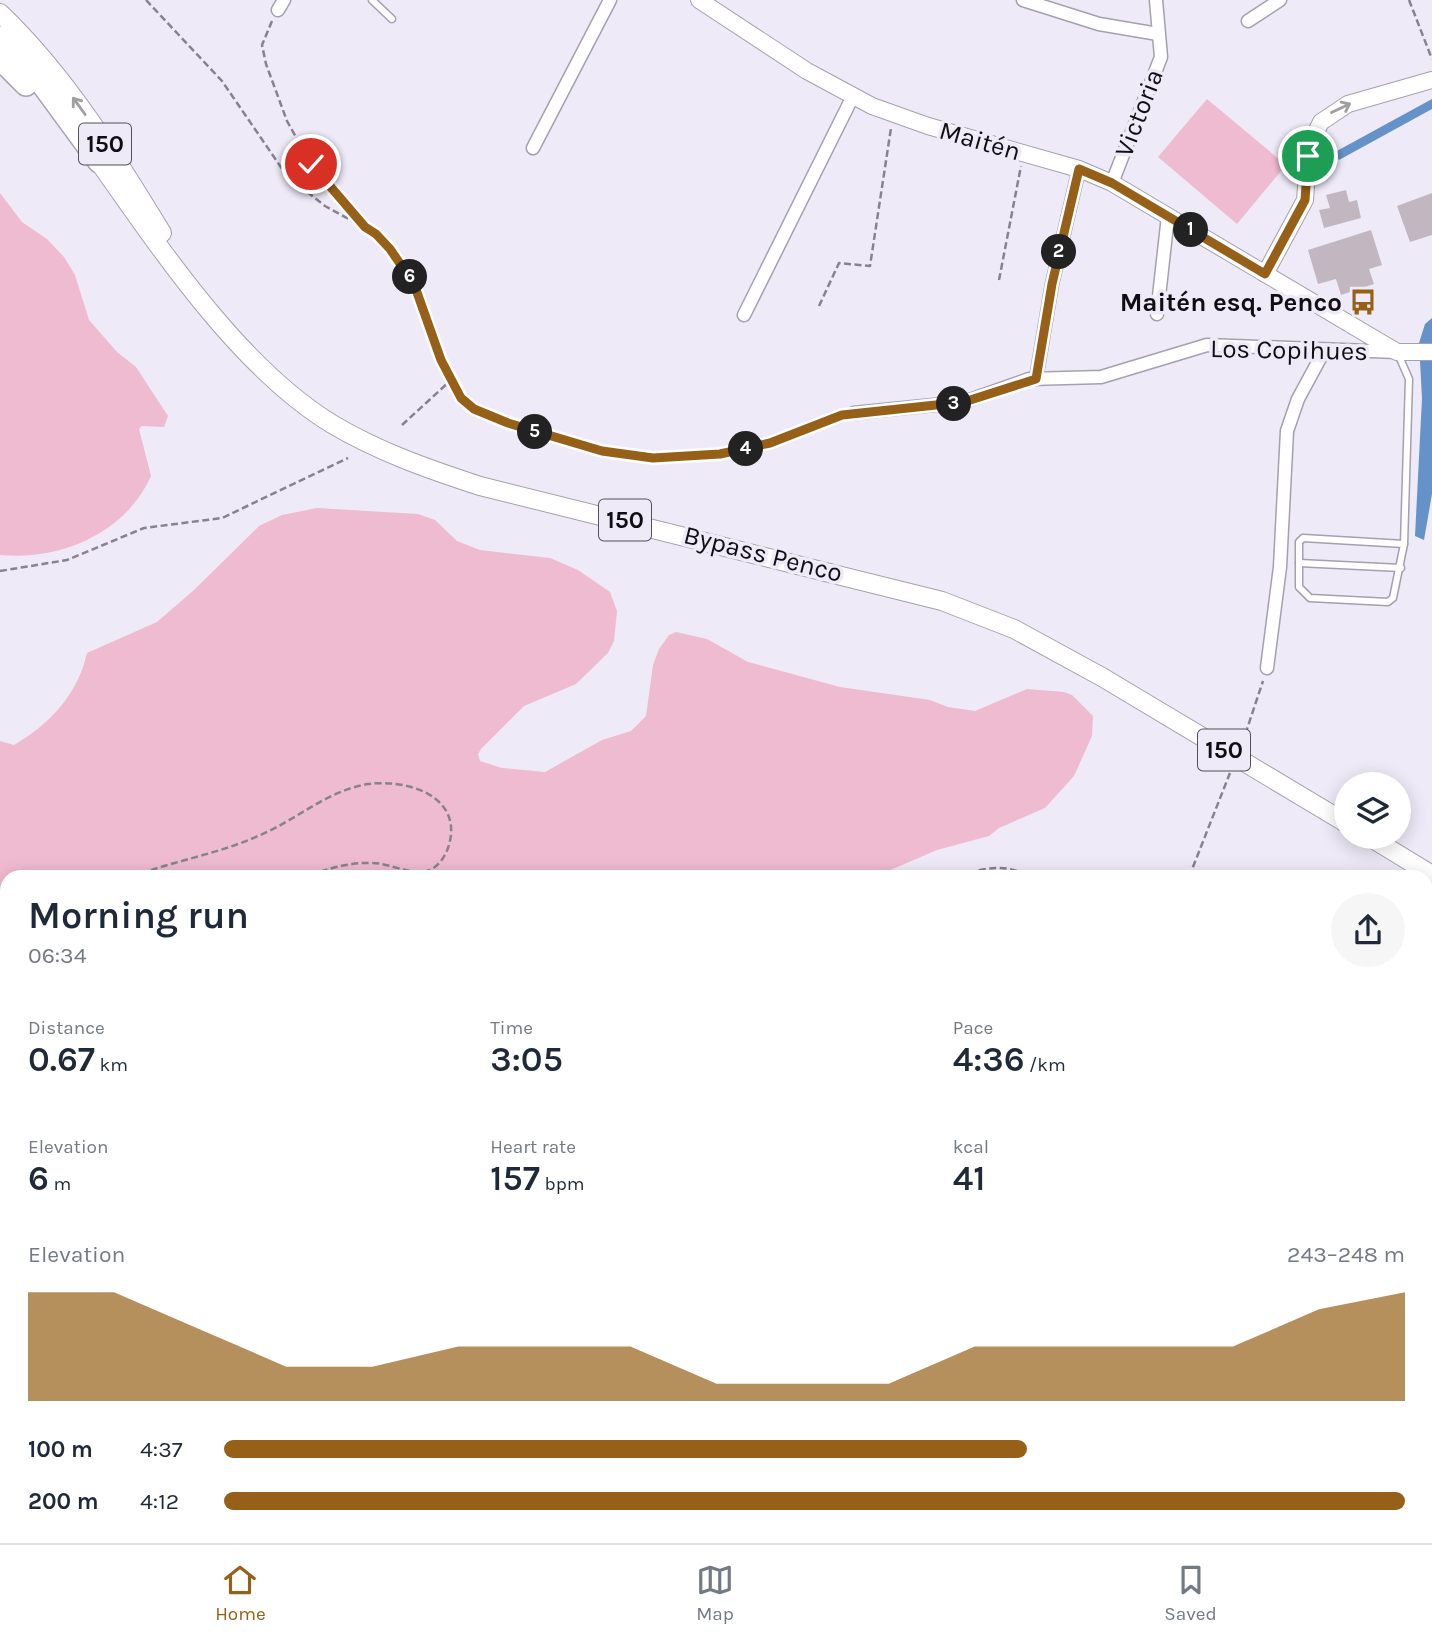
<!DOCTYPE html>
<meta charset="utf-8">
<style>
body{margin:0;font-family:Karla,sans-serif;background:#f6f6f7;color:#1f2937;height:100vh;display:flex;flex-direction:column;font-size:26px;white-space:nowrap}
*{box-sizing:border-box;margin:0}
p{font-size:23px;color:#747a83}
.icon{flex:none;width:38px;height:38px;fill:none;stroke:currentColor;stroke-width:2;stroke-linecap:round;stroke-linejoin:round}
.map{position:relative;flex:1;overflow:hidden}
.drawer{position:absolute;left:0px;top:870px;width:1433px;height:674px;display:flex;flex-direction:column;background:#fff;border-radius:21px 21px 0 0;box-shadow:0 4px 18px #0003}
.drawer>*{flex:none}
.controls{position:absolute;left:1334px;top:772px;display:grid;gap:14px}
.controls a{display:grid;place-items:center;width:77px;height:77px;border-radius:50%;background:#fff;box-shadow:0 4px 18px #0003;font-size:35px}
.pin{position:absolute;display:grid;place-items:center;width:60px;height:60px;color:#fff;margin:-30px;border:4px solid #fff;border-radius:50%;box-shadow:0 2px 7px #0007}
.km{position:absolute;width:35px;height:35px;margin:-18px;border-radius:50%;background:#222;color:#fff;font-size:19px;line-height:35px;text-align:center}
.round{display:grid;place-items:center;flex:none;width:74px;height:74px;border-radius:37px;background:#f6f6f7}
.head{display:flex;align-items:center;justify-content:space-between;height:119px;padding:0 28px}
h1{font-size:38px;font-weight:600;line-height:52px}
.figures{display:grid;grid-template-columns:repeat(3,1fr);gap:10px;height:119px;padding:7px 28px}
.figures div{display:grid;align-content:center}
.figures b{font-size:35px;font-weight:600}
.figures small{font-size:19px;font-weight:400}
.figures p{font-size:19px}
.chart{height:196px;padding:14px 28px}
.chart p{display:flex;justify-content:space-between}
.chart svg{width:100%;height:126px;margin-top:7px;fill:#966018;opacity:.7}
ul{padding:0 28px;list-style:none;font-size:23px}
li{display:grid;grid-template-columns:112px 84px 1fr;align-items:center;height:52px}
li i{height:18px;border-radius:9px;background:#966018}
.dock{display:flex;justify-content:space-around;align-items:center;height:98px;border-top:2px solid #e0e1e3;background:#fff;font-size:19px;color:#747a83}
.dock a{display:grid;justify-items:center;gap:4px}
.dock .active{color:#966018}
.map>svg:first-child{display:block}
.green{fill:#efbbd0}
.water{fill:#6593c9}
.building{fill:#c2b7c1}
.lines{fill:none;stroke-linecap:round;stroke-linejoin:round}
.lane-casing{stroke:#a5a0ad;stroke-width:9}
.street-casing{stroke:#a5a0ad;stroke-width:15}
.secondary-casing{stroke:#a5a0ad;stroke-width:18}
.primary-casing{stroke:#a5a0ad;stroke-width:20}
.highway-casing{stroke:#a5a0ad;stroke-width:24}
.path{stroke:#87838d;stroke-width:2.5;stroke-dasharray:7 3.5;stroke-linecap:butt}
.lane{stroke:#fff;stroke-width:6}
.street{stroke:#fff;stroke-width:12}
.secondary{stroke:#fff;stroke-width:16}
.primary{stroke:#fff;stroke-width:18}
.highway{stroke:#fff;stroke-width:21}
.primary-bridge-casing{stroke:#a5a0ad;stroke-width:20;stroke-linecap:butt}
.primary-bridge{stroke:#fff;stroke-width:18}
.oneway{stroke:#9f9fa0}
.route-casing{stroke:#fff;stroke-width:14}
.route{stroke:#966018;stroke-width:9}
.labels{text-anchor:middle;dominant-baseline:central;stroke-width:7;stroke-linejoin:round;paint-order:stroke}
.shield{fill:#efeaf8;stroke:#535057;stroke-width:2}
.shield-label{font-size:24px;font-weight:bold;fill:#100e12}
.street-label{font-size:26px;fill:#100e12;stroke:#efeaf8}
.poi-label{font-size:26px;font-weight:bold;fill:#100e12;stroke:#efeaf8;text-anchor:end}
</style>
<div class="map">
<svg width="1432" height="1543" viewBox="0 0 1432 1543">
<rect width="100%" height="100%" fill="#efeaf8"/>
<g class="green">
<polygon points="1207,99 1286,165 1237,224 1158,157"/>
<path d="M 0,193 L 22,222 L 47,239 L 64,257 L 75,275 L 89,320 L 117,352 L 136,367 L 168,416 L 164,427 L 142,426 L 139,429 L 151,476 C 126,533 60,561 0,555 Z"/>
<path d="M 317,508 L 418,514 L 435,520 L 457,541 L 480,550 L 550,558 L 578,570 L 610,592 L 617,611 L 614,641 L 608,653 L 576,684 L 524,706 L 481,749 L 478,754 L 480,761 L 502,768 L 545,772 L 602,740 L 631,731 L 646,716 L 653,665 L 659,649 L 669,635 L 676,632 L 707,639 L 748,662 L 840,687 L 930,700 L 948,707 L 975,711 L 1027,689 L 1064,692 L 1072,695 L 1093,716 L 1092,736 L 1074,776 L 1045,808 L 999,828 L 989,836 L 937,850 L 874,877 L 7,877 L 7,1536 L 313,1537 L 311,1543 L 0,1543 L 0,741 L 14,745 C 49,725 78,694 87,653 L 157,622 L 194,590 L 259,526 L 282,515 Z"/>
</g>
<g class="water">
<polygon points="1432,99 1432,109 1339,160 1335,152"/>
<polygon points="1432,318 1432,494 1424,540 1415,536 1422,398 1419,343 1425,324"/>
</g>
<g class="building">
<polygon points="1346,190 1349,202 1357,200 1361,218 1324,228 1319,210 1330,208 1326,195"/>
<polygon points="1432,193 1432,235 1410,242 1397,206"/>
<polygon points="1371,230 1382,265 1369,269 1374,284 1341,295 1336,279 1318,284 1308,250"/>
</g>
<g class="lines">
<g class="lane-casing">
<g id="lane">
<polyline points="372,0 392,19"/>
<polyline points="1398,354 1409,379 1404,544"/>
<polygon points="1303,538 1404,544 1393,598 1388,602 1310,598 1299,587 1299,542"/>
<polyline points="1299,563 1401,568"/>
</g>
</g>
<g class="street-casing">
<g id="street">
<polyline points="1023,0 1099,24 1158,34"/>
<polyline points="278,10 284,0"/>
<polyline points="1248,21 1280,0"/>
<polyline points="533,148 610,0"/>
<polyline points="1112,183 1161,57 1156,0"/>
<polyline points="1157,314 1168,216"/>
<polyline points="744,315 853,96"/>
<polyline points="1036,379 1052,284 1079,169"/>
<polyline points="854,413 964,402 1029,379 1101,377 1207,345 1397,352"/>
<polyline points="1267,668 1280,567 1287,431 1298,399 1324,351"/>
</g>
</g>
<g class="secondary-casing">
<g id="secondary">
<polyline points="699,0 807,71 872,106 928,126 1079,169 1112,183 1397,352 1432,352"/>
<polyline points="1265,274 1305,200 1309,146 1321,122 1348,104 1432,80"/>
</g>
</g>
<g class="primary-casing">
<g id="primary">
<path d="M 0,13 C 66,76 115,156 162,233"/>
<path d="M 99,162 C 161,250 240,368 332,424 C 379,452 428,469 480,486 L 942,601 L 1014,629 L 1102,677"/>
<polyline points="1368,836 1432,875"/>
</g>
</g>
<g class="highway-casing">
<g id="highway">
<polyline points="0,37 33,72 99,162"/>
<polyline points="0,59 26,85"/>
</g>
</g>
<g class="path">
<polyline points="146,0 222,81 287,176 325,206 376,234 390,249 423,302 454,390 474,409 508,423 576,445 653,458 699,457 745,449 843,415"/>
<polyline points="1409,0 1432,59"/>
<polyline points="272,21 262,45 266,64 287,121 311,164 362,225"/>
<polyline points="999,280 1021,166"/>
<polyline points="819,306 839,263 870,266 891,128"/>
<polyline points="402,425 450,381"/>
<polyline points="0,571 67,560 144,528 222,518 348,458"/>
<polyline points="1242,744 1263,681"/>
<path d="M 131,877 C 173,861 218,854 258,836 C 297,820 326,791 368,784 C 406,779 463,795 449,845 C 446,855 440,865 430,870 C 415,877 389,863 373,863 C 349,862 327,869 305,877"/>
<path d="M 959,877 C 982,867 1007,863 1030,877"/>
<polyline points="1189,877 1230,773"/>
<polyline points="0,939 7,935"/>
<polyline points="1426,1482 1432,1472"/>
<polyline points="385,1536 392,1543"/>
<polyline points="979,1536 981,1543"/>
<polyline points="849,1543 850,1536"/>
<polyline points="1354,1543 1368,1536"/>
</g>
<use href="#lane" class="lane"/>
<use href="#street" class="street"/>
<use href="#secondary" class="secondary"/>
<use href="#primary" class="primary"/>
<use href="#highway" class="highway"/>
<g class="primary-bridge-casing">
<polyline id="primary-bridge" points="1102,677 1346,823"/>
</g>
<use href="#primary-bridge" class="primary-bridge"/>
</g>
<defs><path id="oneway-shaft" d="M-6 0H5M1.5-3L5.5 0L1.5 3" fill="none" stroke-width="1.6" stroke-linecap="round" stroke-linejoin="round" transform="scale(1.75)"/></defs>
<g class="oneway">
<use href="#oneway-shaft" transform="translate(79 106) rotate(-126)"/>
<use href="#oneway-shaft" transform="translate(1341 108) rotate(-26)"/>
</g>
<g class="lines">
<g class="route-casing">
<polyline id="route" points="311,164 365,227 376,234 390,249 414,284 441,360 461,398 474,409 508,423 602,451 653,458 720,454 770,443 842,415 964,402 1036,379 1052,284 1079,169 1112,183 1265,274 1305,200 1308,156"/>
</g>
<use href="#route" class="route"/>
</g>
<defs>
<g id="bus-bare" transform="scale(2.1)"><path d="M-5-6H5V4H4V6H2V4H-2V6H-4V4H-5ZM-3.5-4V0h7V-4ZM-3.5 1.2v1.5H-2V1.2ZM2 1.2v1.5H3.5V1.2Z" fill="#966018" stroke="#efeaf8" stroke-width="2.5" paint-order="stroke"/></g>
</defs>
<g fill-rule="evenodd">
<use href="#bus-bare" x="1363" y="302"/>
</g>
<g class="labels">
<g class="shield">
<rect x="79" y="123.5" width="52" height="41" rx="5"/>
<rect x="599" y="499.5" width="52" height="41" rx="5"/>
<rect x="1198" y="729.5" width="52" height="41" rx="5"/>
</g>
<g class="shield-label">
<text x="105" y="144">150</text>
<text x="625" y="520">150</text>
<text x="1224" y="750">150</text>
</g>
<g class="street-label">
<text transform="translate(1139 113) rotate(-69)">Victoria</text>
<text transform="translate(980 141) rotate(16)">Maitén</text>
<text transform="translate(1289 350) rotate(1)">Los Copihues</text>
<text transform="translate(763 554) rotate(14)">Bypass Penco</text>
</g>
<g class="poi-label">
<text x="1342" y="302">Maitén esq. Penco</text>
</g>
</g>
</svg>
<div class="controls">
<a><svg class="icon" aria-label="layers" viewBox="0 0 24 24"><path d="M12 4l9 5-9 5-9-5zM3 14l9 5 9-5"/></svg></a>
</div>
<div class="pin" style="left:1308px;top:156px;background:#1e9e55"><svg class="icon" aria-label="arrive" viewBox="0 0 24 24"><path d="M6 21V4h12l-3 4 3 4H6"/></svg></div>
<div class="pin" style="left:311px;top:164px;background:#d93025"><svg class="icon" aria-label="check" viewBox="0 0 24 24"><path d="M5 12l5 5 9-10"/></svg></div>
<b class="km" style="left:1191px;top:230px">1</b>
<b class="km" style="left:1059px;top:252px">2</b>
<b class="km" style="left:954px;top:404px">3</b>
<b class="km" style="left:746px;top:449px">4</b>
<b class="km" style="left:535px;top:432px">5</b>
<b class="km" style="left:410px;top:277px">6</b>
<section class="drawer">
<div class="head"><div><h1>Morning run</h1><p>06:34</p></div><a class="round"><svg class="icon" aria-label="share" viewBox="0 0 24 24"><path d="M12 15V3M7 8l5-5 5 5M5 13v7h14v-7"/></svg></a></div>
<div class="figures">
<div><p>Distance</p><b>0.67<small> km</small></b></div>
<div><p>Time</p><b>3:05</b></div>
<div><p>Pace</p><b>4:36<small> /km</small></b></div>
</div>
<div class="figures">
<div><p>Elevation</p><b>6<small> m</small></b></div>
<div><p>Heart rate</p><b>157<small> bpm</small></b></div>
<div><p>kcal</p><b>41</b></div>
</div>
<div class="chart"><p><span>Elevation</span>243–248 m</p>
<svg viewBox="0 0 160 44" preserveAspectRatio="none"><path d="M0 44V6L10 6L20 19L30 32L40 32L50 25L60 25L70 25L80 38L90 38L100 38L110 25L120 25L130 25L140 25L150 12L160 6V44z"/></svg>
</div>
<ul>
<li><b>100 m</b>4:37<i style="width:68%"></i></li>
<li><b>200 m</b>4:12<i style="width:100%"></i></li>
</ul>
</section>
</div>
<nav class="dock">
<a class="active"><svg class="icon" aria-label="home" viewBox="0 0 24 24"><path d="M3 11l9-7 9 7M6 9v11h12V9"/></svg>Home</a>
<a><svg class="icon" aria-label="map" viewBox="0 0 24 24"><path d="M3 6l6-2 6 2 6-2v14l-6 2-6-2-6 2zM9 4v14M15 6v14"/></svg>Map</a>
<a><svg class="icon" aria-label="saved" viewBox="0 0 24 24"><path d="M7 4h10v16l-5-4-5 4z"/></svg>Saved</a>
</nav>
